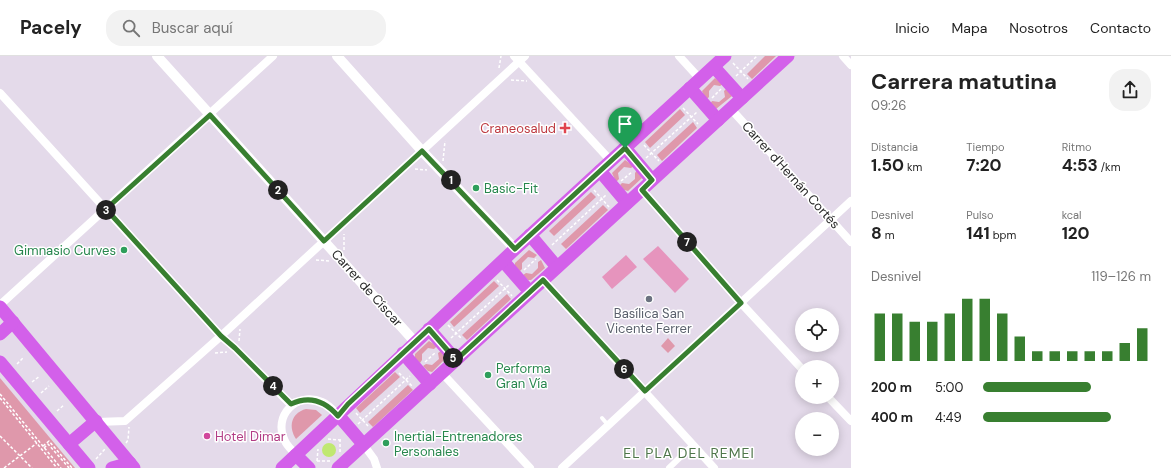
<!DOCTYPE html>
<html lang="es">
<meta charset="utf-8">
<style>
body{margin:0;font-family:"DM Sans",sans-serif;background:#f2f2f2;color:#222;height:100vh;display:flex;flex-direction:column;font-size:15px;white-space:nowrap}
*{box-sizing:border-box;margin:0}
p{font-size:13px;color:#767676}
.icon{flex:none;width:22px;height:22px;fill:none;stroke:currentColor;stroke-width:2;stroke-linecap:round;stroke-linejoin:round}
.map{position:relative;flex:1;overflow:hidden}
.panel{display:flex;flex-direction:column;background:#fff;width:320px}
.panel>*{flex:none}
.tools{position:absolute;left:795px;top:252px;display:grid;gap:8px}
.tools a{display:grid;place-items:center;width:44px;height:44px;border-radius:50%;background:#fff;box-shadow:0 2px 10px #0003;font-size:20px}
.pin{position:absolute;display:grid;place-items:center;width:34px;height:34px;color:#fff;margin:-41px -17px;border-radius:50% 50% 50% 0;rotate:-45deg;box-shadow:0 0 4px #0007}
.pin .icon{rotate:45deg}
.km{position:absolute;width:20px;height:20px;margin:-10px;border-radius:50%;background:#222;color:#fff;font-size:11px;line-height:20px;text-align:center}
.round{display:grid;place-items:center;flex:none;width:42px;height:42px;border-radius:16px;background:#f2f2f2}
.headline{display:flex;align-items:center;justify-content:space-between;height:68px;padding:0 20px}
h1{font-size:22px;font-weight:700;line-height:30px}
.stats{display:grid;grid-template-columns:repeat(3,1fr);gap:6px;height:68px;padding:4px 20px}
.stats div{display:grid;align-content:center}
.stats b{font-size:17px;font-weight:700}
.stats small{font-size:11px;font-weight:400}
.stats p{font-size:11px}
.chart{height:112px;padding:8px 20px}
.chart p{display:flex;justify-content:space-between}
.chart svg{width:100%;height:72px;margin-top:4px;stroke:#387f30;stroke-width:6}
ul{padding:0 20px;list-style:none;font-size:13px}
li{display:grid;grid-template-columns:64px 48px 1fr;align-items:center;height:30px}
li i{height:10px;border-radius:5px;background:#387f30}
header{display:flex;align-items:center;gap:24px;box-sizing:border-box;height:56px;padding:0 20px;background:#fff;border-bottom:1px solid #e0e0e0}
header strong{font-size:19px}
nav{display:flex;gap:22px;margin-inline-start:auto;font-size:14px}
.search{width:280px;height:36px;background:#f2f2f2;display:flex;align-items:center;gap:10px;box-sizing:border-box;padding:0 14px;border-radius:16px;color:#767676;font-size:15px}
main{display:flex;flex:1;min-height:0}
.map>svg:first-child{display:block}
.green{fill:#df98ab}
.pitch{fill:#e694bd}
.water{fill:#c0e871}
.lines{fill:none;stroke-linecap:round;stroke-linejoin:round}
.path{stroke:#fff;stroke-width:1.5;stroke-dasharray:3 2;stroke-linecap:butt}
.service{stroke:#fff;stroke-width:4}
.pedestrian{stroke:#fff;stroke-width:6}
.minor{stroke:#fff;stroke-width:8}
.tertiary{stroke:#fff;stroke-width:10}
.primary{stroke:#d360ea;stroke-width:13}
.route-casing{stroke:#fff;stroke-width:8}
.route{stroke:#387f30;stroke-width:5}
.health-dot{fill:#e0444e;stroke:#fff;stroke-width:1.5}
.leisure-dot{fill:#2e9e5b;stroke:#fff;stroke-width:1.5}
.worship-dot{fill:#6b7280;stroke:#fff;stroke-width:1.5}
.hotel-dot{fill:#d1479c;stroke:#fff;stroke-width:1.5}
.labels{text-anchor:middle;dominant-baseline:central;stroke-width:3;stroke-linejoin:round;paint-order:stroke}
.health-label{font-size:13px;fill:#be3a42;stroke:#fff;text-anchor:end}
.street-label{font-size:13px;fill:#282828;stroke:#fff}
.leisure-label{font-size:13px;fill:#27864d;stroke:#fff;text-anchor:start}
.worship-label{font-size:13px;fill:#5b616d;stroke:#fff}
.hotel-label{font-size:13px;fill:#b23c85;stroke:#fff;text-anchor:start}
.neighbourhood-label{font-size:14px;letter-spacing:1px;fill:#4f764b;stroke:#fff}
</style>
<header>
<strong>Pacely</strong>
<div class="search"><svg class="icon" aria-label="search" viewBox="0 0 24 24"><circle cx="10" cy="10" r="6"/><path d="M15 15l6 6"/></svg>Buscar aquí</div>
<nav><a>Inicio</a><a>Mapa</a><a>Nosotros</a><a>Contacto</a></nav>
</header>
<main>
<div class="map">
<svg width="851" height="412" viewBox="0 0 851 412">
<rect width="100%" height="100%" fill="#e4daea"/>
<g class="green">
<polygon points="765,0 776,0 752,23 747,18"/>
<polygon points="715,22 723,28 720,30 714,29 709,35 709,41 706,44 702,35"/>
<polygon points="727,32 732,40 716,53 710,48 712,45 719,46 725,41 724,35"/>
<polygon points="680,53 685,59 650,92 645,86"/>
<polygon points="693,66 697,72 662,105 657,99"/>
<polygon points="625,104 634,110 631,112 624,111 618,117 619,123 616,126 612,117"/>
<polygon points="637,114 642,122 628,135 624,134 620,129 622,127 629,128 635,123 635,117"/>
<polygon points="591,136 596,141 554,180 549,175"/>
<polygon points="603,149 608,154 566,193 561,188"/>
<polygon points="529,194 537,199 534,202 528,201 522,207 522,213 520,215 515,210 515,207"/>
<polygon points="541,204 545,212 531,224 528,224 523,219 526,217 532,218 538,212 538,206"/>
<polygon points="494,225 499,230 454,271 450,266"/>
<polygon points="507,238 511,243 467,284 462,279"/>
<polygon points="668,282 675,290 668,297 661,290"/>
<polygon points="429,285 437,290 434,293 428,292 422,298 422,304 420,307 415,302 415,298"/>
<polygon points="441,295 445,303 432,316 428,315 423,310 426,308 432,309 439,303 438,297"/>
<polygon points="395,316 400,321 360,357 356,352"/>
<polygon points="0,322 75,412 0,412"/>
<polygon points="408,329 413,334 373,371 368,366"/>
<path d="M 306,353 L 316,354 L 322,359 L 296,383 C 288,371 291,357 306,353 Z"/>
</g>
<g class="pitch">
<polygon points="658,190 689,223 675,237 643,203"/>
<polygon points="626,199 637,211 612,233 602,221"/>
</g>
<circle class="water" cx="329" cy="394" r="7"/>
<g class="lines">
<g class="path">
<polyline points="733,7 748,23"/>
<polyline points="499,12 501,0"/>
<polyline points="736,20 757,0"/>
<polyline points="511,24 527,25"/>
<polyline points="712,42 721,33"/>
<polyline points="683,52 698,68"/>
<polyline points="644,89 659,105"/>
<polyline points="646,102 697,56"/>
<polyline points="443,105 445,85"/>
<polyline points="415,113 427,114"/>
<polyline points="621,125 632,116"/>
<polyline points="594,134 609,151"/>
<polyline points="552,189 606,139"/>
<polyline points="344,194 344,178"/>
<polyline points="316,204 330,205"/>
<polyline points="524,214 536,203"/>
<polyline points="497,224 512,240"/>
<polyline points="448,269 462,283"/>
<polyline points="451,282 509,229"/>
<polyline points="239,285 240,273"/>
<polyline points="215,297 227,296"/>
<polyline points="425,306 435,297"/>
<polyline points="17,308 24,301"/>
<polyline points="399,317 412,330"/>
<polyline points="32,326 40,320"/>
<polyline points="41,337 49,330"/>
<polyline points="0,338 61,412"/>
<polyline points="0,342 57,412"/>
<polyline points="57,355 64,349"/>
<polyline points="356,357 368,370"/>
<polyline points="358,368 410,320"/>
<polyline points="0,380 32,412"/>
<polyline points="328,383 340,384 342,382"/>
<polyline points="126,387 128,384 129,371"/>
<polyline points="43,390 49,385 72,412"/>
<polyline points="44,392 48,388 69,412"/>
<polyline points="340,396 340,384"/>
<polyline points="96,403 105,393"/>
<polyline points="317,405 318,393"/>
<polyline points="317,405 331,405"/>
<polyline points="4,412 37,387"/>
</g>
<polyline class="service" points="602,362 608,369"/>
<polyline class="pedestrian" points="669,412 693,389"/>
<g class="minor">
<polyline points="514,0 611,105"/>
<polyline points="679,0 700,23"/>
<polyline points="843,0 851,9"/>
<polyline points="0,37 221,280 235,292 291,349"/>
<polyline points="731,53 851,186"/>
<polyline points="642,134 741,247 802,313"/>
<polyline points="543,224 714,412"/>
<polyline points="0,249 273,0"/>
<polyline points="442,317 530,412"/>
<polyline points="828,341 851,365"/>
<polyline points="97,366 125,365 221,280 525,0"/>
<polyline points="363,388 374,403 377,412"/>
<path d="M 296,399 C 292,394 287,390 285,385 C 272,360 297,335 322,346 C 329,349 334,355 339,360"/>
<polyline points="562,412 851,145"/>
</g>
<g class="tertiary">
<polyline points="157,0 415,286"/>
<polyline points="337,0 422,95 515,193"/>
</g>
<g class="primary">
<polyline points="714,11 742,42"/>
<polyline points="690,32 718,64"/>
<polyline points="625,92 652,124"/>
<polyline points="600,115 627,147"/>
<polyline points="530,179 557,211"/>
<polyline points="503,205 530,236"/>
<polyline points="0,251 134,412"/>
<polyline points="429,273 456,304"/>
<polyline points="0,278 13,266"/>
<polyline points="403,297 430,328"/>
<polyline points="0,306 89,412"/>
<polyline points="339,360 363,388"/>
<polyline points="69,388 96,365"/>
<polyline points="296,399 309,412"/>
<polyline points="112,412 130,407"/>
<polyline points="282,412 515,193 725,0"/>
<polyline points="338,412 788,0"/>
</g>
</g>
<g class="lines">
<g class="route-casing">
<path id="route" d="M 210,59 L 324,185 L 422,95 L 515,193 L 625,92 L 652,124 L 642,134 L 741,247 L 645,335 L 543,224 L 456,304 L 429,273 L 348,348 L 338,360 C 325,345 310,339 291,348 L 235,292 L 221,280 L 106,153 Z"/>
</g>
<use href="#route" class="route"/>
</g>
<path class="health-dot" d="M563 66h4v4h4v4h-4v4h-4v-4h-4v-4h4z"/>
<g class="leisure-dot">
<circle cx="476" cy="132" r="4"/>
<circle cx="124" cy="194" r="4"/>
<circle cx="488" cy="319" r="4"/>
<circle cx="386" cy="387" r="4"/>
</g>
<circle class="worship-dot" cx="649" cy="243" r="4"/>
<circle class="hotel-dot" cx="207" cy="380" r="4"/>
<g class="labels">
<g class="health-label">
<text x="556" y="72">Craneosalud</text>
</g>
<g class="street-label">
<text transform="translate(791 119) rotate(48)">Carrer d'Hernán Cortés</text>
<text transform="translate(367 232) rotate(48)">Carrer de Císcar</text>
</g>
<g class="leisure-label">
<text x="484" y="132">Basic-Fit</text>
<text x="116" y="194" text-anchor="end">Gimnasio Curves</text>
<text x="496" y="312">Performa<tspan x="496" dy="15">Gran Vía</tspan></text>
<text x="394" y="380">Inertial-Entrenadores<tspan x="394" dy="15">Personales</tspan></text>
</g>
<g class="worship-label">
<text x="649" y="257">Basílica San<tspan x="649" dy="15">Vicente Ferrer</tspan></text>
</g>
<g class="hotel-label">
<text x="215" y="380">Hotel Dimar</text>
</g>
<g class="neighbourhood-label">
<text x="689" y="397">EL PLA DEL REMEI</text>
</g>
</g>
</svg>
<div class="tools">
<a><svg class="icon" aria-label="locate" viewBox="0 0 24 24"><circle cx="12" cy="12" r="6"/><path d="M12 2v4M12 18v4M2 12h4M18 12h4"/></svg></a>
<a>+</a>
<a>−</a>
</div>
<div class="pin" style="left:625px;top:92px;background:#1e9e55"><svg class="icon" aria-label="arrive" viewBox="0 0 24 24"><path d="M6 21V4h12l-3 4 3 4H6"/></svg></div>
<b class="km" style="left:451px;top:124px">1</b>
<b class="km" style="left:278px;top:134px">2</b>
<b class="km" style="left:106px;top:154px">3</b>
<b class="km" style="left:273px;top:330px">4</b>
<b class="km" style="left:453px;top:302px">5</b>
<b class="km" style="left:624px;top:313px">6</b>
<b class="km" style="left:687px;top:186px">7</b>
</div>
<section class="panel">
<div class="headline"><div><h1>Carrera matutina</h1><p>09:26</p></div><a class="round"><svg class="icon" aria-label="share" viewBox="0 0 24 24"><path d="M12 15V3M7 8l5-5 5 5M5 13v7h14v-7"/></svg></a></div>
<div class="stats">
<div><p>Distancia</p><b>1.50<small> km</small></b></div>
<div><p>Tiempo</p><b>7:20</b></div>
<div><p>Ritmo</p><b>4:53<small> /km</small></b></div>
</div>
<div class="stats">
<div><p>Desnivel</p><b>8<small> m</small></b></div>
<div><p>Pulso</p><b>141<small> bpm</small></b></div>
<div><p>kcal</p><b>120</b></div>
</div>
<div class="chart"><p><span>Desnivel</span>119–126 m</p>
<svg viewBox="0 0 160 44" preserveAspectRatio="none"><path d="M5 44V15M15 44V15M25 44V20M35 44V20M45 44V15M55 44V6M65 44V6M75 44V15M85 44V29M95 44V38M105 44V38M115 44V38M125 44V38M135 44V38M145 44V33M155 44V24"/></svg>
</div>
<ul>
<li><b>200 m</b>5:00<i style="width:64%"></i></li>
<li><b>400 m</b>4:49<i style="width:76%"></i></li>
</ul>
</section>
</main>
